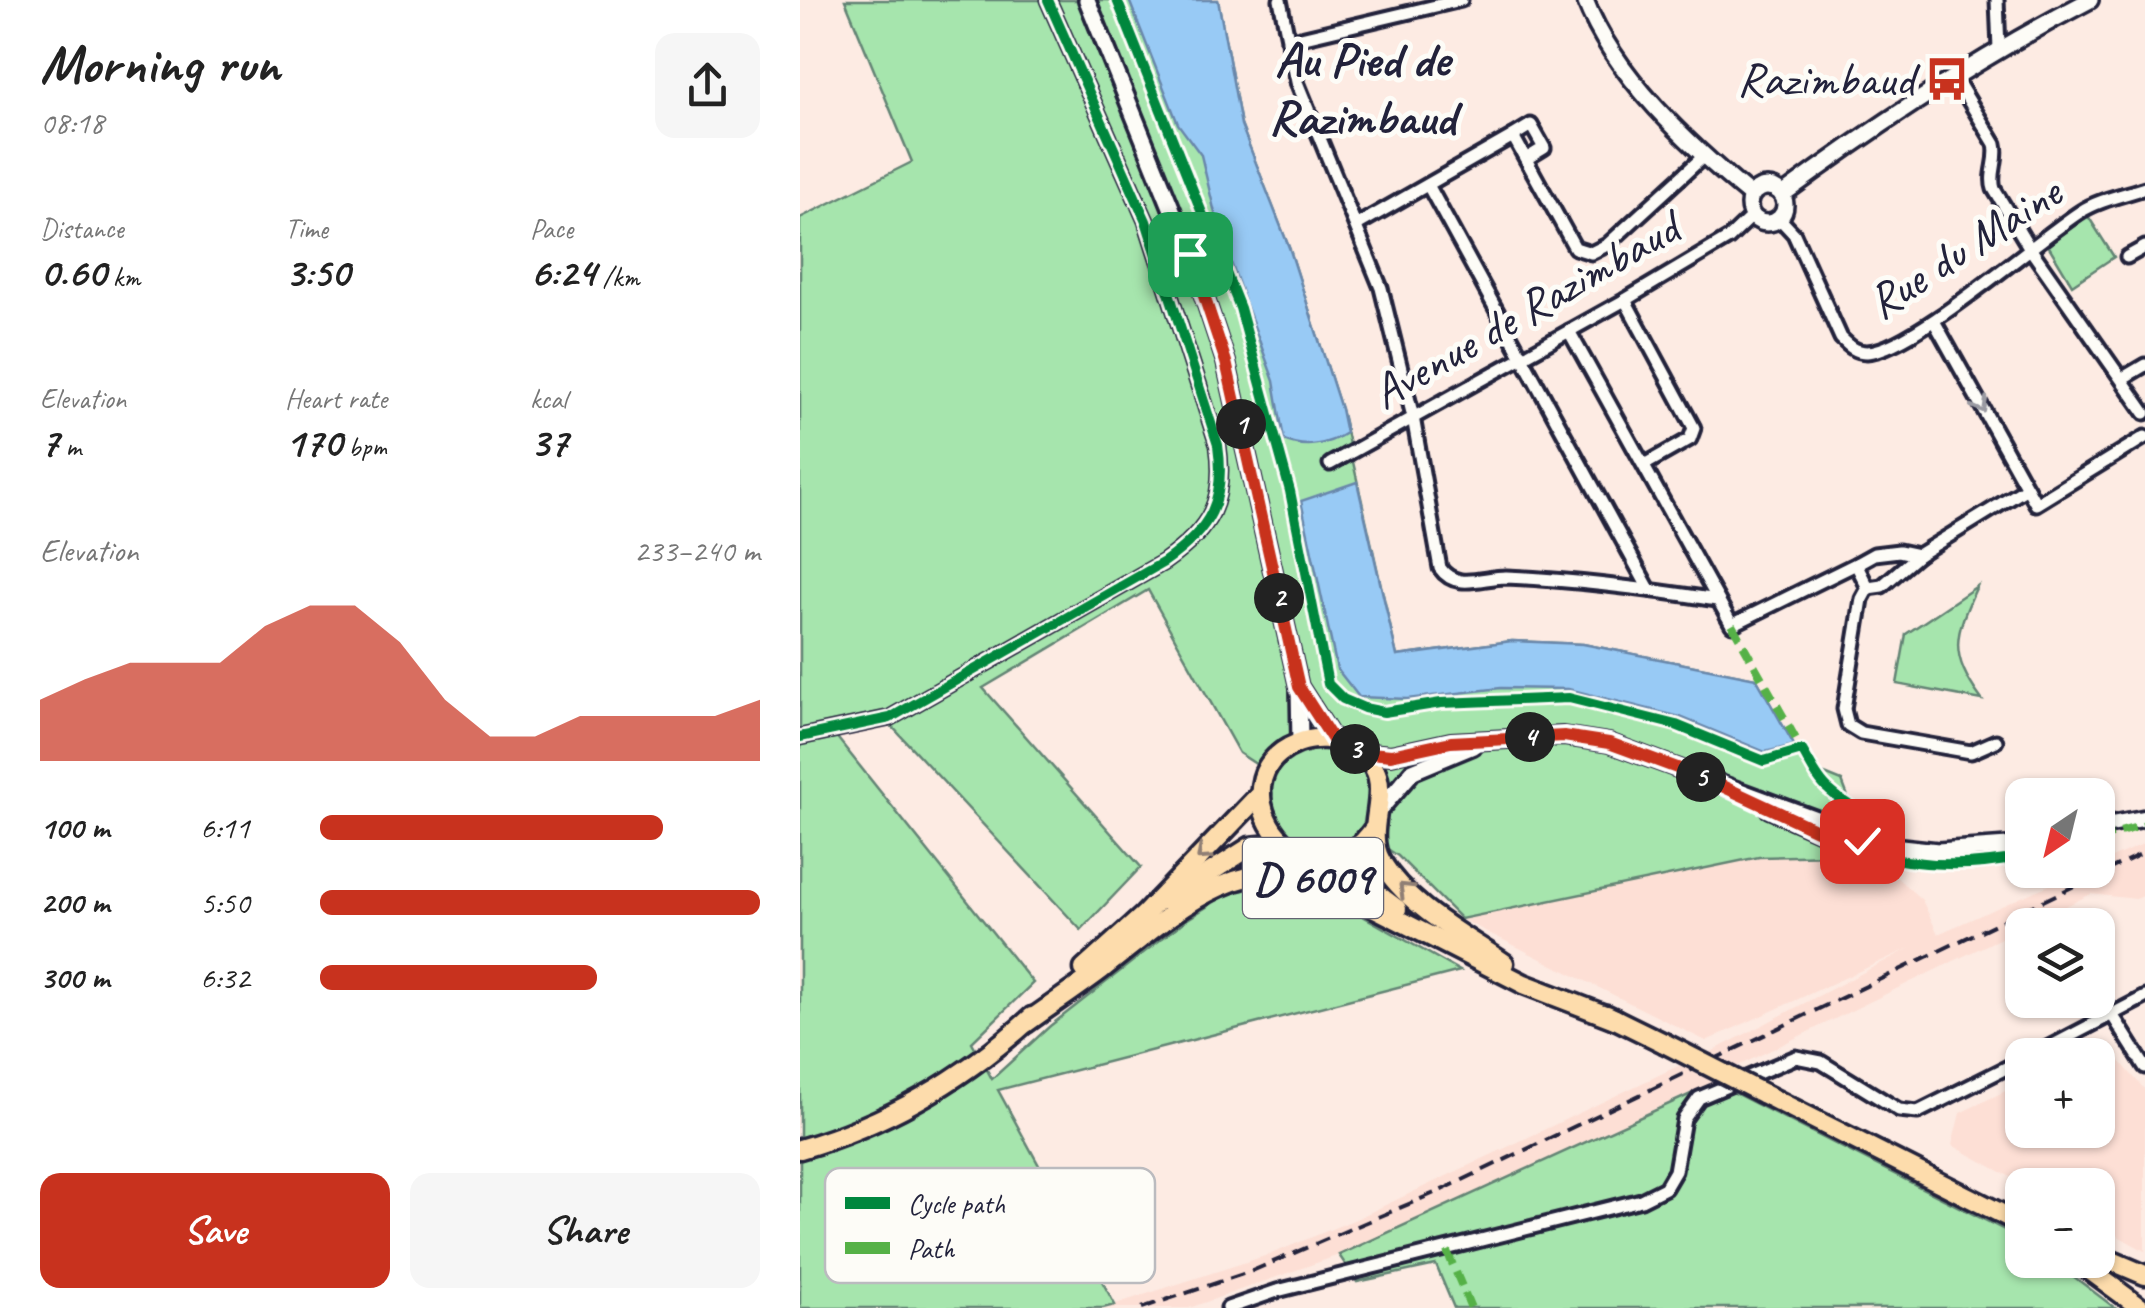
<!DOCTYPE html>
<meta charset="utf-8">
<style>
body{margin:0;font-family:Caveat,sans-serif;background:#f6f6f6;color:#222;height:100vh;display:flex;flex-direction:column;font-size:38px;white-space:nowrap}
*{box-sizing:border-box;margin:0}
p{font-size:32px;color:#767676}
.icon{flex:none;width:55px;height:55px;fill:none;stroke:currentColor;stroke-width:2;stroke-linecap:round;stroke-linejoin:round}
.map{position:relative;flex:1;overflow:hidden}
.details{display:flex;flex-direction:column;background:#fff;width:800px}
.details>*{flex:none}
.needle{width:65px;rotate:215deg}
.controls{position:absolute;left:1205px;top:778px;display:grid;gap:20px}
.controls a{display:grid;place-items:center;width:110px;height:110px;border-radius:20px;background:#fff;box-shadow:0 2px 8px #0004;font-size:50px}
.pin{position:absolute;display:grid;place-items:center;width:85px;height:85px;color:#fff;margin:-42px;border-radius:20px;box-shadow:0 5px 15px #0006}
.km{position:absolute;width:50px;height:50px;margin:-25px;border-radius:50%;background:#222;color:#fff;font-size:28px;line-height:50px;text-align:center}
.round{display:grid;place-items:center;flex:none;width:105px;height:105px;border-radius:20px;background:#f6f6f6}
.overview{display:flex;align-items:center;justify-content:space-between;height:170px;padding:0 40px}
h1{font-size:55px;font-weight:700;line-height:75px}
.figures{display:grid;grid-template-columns:repeat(3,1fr);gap:15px;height:170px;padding:10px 40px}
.figures div{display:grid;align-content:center}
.figures b{font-size:42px;font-weight:700}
.figures small{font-size:28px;font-weight:400}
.figures p{font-size:28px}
.chart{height:280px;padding:20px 40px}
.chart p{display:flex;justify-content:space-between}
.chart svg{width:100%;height:180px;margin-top:10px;fill:#c8321e;opacity:.7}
.primary-button{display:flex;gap:20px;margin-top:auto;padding:20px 40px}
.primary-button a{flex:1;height:115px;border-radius:20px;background:#c8321e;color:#fff;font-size:40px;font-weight:700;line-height:115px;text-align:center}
.primary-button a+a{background:#f6f6f6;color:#222}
ul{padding:0 40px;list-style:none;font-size:32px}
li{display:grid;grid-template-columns:160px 120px 1fr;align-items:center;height:75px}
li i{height:25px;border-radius:12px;background:#c8321e}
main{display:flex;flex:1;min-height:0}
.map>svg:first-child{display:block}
.built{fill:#fddfd5}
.green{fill:#a6e5ad;stroke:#648474;stroke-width:2.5}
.water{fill:#98caf5;stroke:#6987ab;stroke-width:2.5}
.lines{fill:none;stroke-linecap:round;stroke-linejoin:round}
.street-casing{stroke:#22223b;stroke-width:19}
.secondary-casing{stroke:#22223b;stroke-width:22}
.primary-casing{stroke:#22223b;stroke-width:25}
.street{stroke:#fdfcf7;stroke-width:11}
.secondary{stroke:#fdfcf7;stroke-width:15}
.primary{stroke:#fddcac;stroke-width:18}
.rail{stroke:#22223b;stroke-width:4;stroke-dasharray:15 8;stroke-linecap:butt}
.primary-bridge-casing{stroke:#22223b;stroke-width:25;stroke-linecap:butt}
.primary-bridge{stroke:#fddcac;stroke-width:18}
.quiet{stroke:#55b146;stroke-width:8;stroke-dasharray:15 8;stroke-linecap:butt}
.cycleway-casing{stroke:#fdfcf7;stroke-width:16}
.cycleway{stroke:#00873e;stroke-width:10}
.oneway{stroke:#9a9aa2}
.oneway2{stroke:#907f74}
.route-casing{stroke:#fff;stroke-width:20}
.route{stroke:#c8321e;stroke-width:12}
.labels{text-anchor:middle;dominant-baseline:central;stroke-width:10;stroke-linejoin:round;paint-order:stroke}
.shield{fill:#fdfcf7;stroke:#646373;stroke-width:2.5}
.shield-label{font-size:45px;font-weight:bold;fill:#22223b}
.poi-label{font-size:48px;fill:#22223b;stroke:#fdfcf7;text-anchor:end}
.street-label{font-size:48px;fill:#22223b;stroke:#fdfcf7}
.neighbourhood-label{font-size:50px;font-weight:bold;fill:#22223b;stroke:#fdfcf7}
.key{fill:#fdfcf7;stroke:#bbbbbf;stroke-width:2.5}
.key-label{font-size:28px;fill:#22223b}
</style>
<main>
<section class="details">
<div class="overview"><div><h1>Morning run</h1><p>08:18</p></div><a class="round"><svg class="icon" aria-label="share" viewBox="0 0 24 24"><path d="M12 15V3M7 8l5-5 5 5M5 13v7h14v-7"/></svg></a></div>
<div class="figures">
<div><p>Distance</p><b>0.60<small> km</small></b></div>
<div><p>Time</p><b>3:50</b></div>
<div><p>Pace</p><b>6:24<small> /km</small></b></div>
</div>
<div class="figures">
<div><p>Elevation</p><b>7<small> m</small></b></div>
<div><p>Heart rate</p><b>170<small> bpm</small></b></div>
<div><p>kcal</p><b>37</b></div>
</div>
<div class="chart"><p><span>Elevation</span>233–240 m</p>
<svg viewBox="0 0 160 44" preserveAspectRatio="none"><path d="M0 44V29L10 24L20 20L30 20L40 20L50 11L60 6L70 6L80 15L90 29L100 38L110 38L120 33L130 33L140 33L150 33L160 29V44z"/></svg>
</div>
<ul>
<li><b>100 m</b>6:11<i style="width:78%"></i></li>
<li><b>200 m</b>5:50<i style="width:100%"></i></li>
<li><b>300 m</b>6:32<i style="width:63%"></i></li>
</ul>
<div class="primary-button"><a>Save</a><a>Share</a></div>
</section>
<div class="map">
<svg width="1345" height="1308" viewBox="0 0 1345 1308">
<rect width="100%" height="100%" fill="#fdebe3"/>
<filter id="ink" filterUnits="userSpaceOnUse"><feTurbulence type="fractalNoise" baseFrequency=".01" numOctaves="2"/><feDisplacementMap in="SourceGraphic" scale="20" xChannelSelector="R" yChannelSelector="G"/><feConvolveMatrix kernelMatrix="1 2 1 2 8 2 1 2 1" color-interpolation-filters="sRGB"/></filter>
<g filter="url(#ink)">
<g class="built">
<polygon points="1345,843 1345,895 1336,899 1291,894 936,1067 907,1054 1110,948 906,1041 661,919 959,857 1070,854 1122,900 1138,934 1283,870 1298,870 1298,864"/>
<polygon points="1305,1044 1345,1090 1345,1251 1298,1225 1298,1185 1225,1185 1152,1145 1160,1113 1222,1083 1222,1130 1298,1130 1298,1055 1281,1055"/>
<polygon points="880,1065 915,1083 539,1255 389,1308 303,1308 471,1254 556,1219"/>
</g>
<g class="green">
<path d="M 45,0 L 418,0 L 441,125 L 490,250 L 541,409 L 597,656 L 712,641 L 783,644 L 956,678 L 1005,766 L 1042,781 L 1070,854 L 959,857 L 661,919 L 598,856 L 562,832 C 514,870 454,835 474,776 L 439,753 L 348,590 L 183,688 L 341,867 L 281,930 L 86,720 L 35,735 L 233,983 L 172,1042 L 192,1079 L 250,1026 L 383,922 L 430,892 L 470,886 L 529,897 L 660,971 L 198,1090 L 315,1305 L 303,1308 L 0,1308 L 0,218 L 112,162 Z"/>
<polygon points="1288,216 1314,257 1272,285 1248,245"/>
<path d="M 1177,586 C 1154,636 1148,653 1182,700 L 1097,684 L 1106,634 Z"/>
<polygon points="915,1083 1222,1239 1222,1260 1252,1260 1315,1308 654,1308 636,1265 557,1282 539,1255"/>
</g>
<g class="water">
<path d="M 329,0 L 418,0 L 441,125 L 490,250 L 541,409 L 546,433 C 528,445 504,449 484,440 L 474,381 L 419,230 L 401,155 L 378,124 Z"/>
<polygon points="557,482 597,656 712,641 783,644 956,678 994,745 965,752 880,717 768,689 701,688 607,699 559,697 537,669 501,501"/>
</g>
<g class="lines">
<g class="street-casing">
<g id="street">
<path d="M 480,0 L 497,82 L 581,288 L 613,417 L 640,568 C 656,591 682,577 706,577 C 777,580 846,589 917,600"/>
<polyline points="1197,0 1199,49"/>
<polyline points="488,41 661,0"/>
<path d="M 1154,76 L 1195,144 C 1199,160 1189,174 1194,189 L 1229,247 L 1345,413"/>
<polyline points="713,136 731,125 744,148 726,159"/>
<polyline points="628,185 849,589"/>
<path d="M 980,219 L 994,234 L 1041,338 C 1049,346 1055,352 1067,352 C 1111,351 1235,241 1280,212 C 1298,200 1324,195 1345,188"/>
<polyline points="557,225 713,136 775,248 791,253 807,245 904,156"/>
<polyline points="1327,257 1345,247"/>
<polyline points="825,300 894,428 890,439 844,465"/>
<polyline points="1134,321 1236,504 1345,437"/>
<polyline points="769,331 932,625 1056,564"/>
<polyline points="1323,378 1345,365"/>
<polyline points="530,464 825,300 929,238 952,216"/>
<polygon points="1099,551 1118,555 1082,586 1068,588 1056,564 1074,554"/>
<polyline points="1118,555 1227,488"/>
<polyline points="1068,588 1062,599 1044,709 1048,725 1061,733 1171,752 1196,741"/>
<path d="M 0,737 L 90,718 L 364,562 C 411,529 426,501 418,445 L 346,221 L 248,0"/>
<polyline points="1313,1016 1345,1067"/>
<polyline points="1234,1055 1345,997"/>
<polyline points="428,1308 477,1291 841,1200 865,1188 875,1171 884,1119 899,1098 996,1057 1021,1062 1099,1110 1118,1112 1222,1060"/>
</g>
</g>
<g class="secondary-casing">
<g id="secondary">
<polyline points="287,0 390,254 426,362 499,687 500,742"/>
<path d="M 785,0 C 814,76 889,145 951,196"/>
<circle cx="967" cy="205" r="18"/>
<path d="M 982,195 C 1081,122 1181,56 1290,0"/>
<polyline points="501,690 533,740"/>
<polyline points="560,752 591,755 651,742 763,736 809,743 1092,847"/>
<polyline points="581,808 613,771 673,746"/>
<polyline points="969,809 1025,834 1060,840"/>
<polyline points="1298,827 1345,818"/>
<polyline points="1083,845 1138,851 1222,845"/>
</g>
</g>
<g class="primary-casing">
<g id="primary">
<path d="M 575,827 C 510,924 404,780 498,743 C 514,737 534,737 550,746 C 607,777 559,822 581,861 C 606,905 663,935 704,963"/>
<polyline points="523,859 545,870 597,909"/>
<polyline points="365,901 450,847 482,844"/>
<polyline points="284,969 344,915 461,793"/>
<polyline points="807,1015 864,1043"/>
<path d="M 226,1023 C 251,1005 277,988 302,969 C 367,919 437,847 526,883 L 724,984 L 815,1019"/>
<polyline points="962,1093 1222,1224"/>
<path d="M 0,1149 C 87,1124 165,1078 232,1017"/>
<polyline points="1298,1255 1345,1275"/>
<polyline points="1276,1260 1341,1308"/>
</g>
</g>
<use href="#street" class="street"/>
<use href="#secondary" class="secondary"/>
<use href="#primary" class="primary"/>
<polyline class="rail" points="342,1308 452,1271 644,1189 1345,852"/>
<g class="primary-bridge-casing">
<polyline id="primary-bridge" points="864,1043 962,1093"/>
</g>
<use href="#primary-bridge" class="primary-bridge"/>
<g class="quiet">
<polyline points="932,625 1005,755"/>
<polyline points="1298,838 1345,825"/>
<polyline points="647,1251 671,1308"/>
</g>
<g class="cycleway-casing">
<g id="cycleway">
<path d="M 317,0 L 440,308 L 490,491 L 528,684 L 543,699 L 564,708 L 584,712 L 641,703 L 769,698 L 876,725 L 964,761 L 1002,750 C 1010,763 1017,780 1029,790 C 1062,821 1064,796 1062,852 C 1114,866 1170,868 1222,857"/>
<path d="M 0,737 L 90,718 L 364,562 C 411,529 426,501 418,445 L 346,221 L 248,0"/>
</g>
</g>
<use href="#cycleway" class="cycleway"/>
</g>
<defs><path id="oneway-chevron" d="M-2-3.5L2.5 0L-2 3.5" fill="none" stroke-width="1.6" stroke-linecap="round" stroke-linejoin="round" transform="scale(2.5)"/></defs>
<use class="oneway" href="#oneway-chevron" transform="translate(1181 406) rotate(61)"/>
<g class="oneway2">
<use href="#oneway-chevron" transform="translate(403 854) rotate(138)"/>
<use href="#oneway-chevron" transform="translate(605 889) rotate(-136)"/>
</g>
</g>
<g class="lines" filter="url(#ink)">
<g class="route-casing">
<polyline id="route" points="390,254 426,362 499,687 533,740 560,752 591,755 651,742 764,736 809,743 907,779 1025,834 1062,841"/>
</g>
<use href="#route" class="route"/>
</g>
<defs>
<g id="bus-bare" transform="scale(3.45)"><path d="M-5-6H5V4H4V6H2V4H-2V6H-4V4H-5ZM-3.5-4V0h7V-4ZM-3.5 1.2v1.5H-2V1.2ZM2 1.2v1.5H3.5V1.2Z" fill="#c8321e" stroke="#fdfcf7" stroke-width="2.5" paint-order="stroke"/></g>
</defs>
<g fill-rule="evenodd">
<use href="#bus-bare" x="1147" y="79"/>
</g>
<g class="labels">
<rect class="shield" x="443" y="838" width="140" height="80" rx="8"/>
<g class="shield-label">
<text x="513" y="878">D 6009</text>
</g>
<g class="poi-label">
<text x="1114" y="79">Razimbaud</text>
</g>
<g class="street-label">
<text transform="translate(1164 247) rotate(-33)">Rue du Maine</text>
<text transform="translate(725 310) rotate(-30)">Avenue de Razimbaud</text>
</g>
<g class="neighbourhood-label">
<text x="562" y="59">Au Pied de<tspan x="562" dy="58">Razimbaud</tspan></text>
</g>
</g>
<rect x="25" y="1168" width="330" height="115" rx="15" class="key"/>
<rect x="45" y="1197" width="45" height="12" fill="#00873e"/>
<rect x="45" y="1242" width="45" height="12" fill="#55b146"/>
<g class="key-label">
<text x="108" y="1213">Cycle path</text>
<text x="108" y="1258">Path</text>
</g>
</svg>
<div class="controls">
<a><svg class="needle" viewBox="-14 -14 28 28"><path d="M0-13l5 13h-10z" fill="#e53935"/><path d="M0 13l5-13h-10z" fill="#767676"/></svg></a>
<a><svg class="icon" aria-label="layers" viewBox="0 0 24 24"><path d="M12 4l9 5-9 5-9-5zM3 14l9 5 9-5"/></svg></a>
<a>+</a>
<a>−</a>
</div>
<div class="pin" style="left:390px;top:254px;background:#1e9e55"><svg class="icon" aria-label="arrive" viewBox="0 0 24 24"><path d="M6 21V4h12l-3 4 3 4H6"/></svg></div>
<div class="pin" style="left:1062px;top:841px;background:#d93025"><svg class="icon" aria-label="check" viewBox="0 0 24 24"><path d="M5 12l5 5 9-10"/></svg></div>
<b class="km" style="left:441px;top:424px">1</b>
<b class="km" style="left:479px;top:598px">2</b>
<b class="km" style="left:555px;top:749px">3</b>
<b class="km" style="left:730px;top:737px">4</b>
<b class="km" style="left:901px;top:777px">5</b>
</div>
</main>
